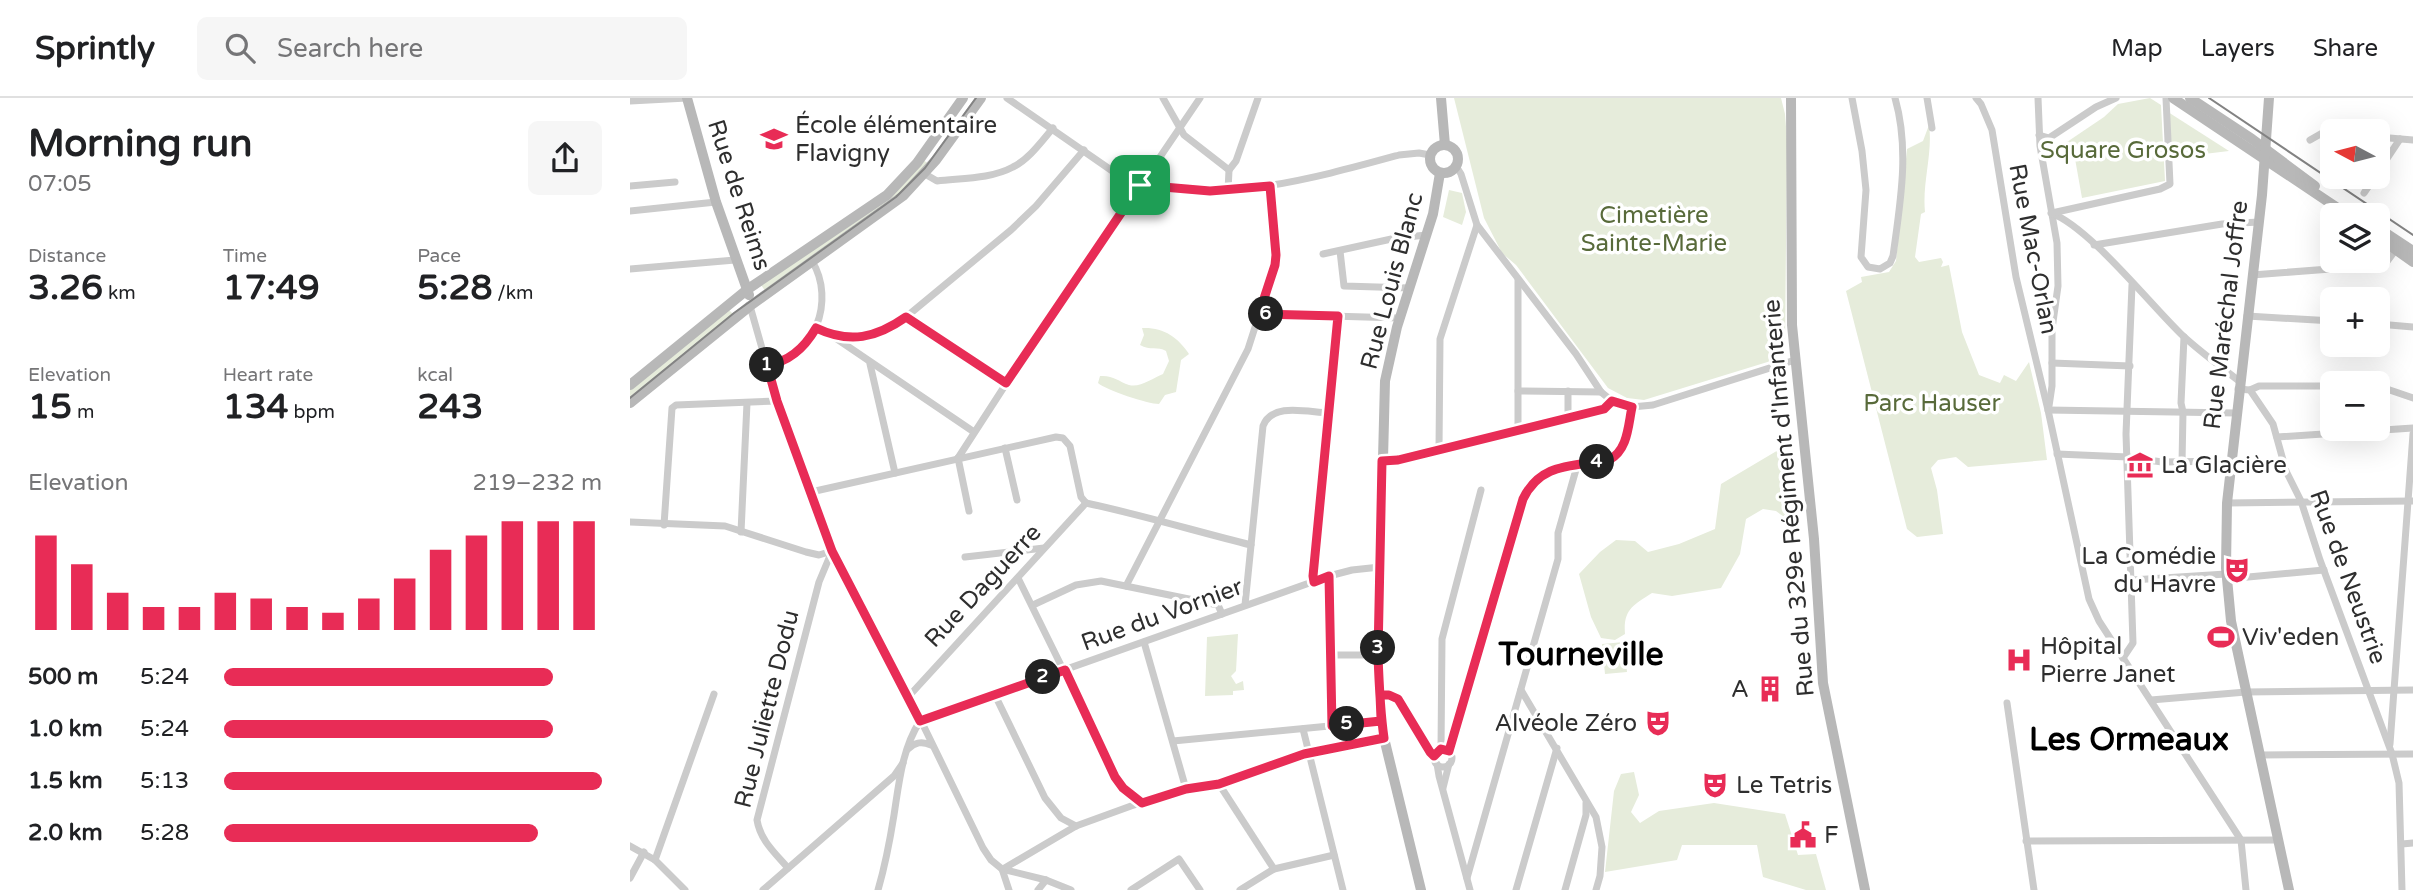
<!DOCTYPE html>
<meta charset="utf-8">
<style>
body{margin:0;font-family:"Varela Round",sans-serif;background:#f6f6f6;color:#202124;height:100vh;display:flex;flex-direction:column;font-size:26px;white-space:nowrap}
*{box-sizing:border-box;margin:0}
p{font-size:23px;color:#757577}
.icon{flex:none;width:38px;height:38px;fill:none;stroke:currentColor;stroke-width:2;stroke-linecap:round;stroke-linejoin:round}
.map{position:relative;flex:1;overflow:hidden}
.sheet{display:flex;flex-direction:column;background:#fff;width:630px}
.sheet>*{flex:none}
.needle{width:46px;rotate:277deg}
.tools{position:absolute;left:1690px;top:21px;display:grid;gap:14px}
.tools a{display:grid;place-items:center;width:70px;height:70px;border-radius:10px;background:#fff;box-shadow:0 7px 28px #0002;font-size:35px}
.pin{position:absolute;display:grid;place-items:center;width:60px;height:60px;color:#fff;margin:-30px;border-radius:14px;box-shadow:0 4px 10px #0006}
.km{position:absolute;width:35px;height:35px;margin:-18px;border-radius:50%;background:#222;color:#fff;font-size:19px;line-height:35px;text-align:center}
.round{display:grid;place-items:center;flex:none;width:74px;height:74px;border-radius:10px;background:#f6f6f6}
.head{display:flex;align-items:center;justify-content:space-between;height:119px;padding:0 28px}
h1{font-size:38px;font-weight:700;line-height:52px}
.figures{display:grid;grid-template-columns:repeat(3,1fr);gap:10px;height:119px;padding:7px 28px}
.figures div{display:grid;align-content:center}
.figures b{font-size:35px;font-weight:700}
.figures small{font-size:19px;font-weight:400}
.figures p{font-size:19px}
.chart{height:196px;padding:14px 28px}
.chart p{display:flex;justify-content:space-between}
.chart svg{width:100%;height:126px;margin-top:7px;stroke:#e82c56;stroke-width:6}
ul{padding:0 28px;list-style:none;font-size:23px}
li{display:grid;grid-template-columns:112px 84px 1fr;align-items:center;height:52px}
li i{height:18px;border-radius:9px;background:#e82c56}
header{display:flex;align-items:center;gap:42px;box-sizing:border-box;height:98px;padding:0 35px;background:#fff;border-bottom:2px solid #e0e0e0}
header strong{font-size:33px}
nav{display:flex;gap:38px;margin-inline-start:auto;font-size:24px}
.search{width:490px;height:63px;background:#f6f6f6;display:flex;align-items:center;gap:18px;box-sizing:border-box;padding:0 24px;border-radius:10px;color:#757577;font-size:26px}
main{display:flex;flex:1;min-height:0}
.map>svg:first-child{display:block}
.green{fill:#e6ecdb}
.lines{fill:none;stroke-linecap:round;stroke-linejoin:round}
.street{stroke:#cbcbcb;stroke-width:7}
.secondary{stroke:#b8b8b8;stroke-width:10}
.tram{stroke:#838383;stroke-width:2}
.route-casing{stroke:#fff;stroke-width:14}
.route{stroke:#e82c56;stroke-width:9}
.labels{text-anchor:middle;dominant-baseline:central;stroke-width:7;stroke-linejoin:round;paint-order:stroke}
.poi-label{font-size:24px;fill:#2e2e2e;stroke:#fff;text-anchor:start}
.park-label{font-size:24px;fill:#586a3a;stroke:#fff}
.street-label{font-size:24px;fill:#2e2e2e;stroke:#fff}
.district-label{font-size:32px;font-weight:bold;fill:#000;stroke:#fff}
</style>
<header>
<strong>Sprintly</strong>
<div class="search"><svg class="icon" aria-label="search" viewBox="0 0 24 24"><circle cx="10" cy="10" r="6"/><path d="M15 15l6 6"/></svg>Search here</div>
<nav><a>Map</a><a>Layers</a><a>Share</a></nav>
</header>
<main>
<section class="sheet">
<div class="head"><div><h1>Morning run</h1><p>07:05</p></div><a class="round"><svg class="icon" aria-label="share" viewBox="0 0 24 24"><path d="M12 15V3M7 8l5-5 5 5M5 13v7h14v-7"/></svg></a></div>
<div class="figures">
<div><p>Distance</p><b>3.26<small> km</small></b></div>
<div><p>Time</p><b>17:49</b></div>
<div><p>Pace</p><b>5:28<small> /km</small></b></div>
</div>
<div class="figures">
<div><p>Elevation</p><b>15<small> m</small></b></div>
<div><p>Heart rate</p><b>134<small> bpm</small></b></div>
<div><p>kcal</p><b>243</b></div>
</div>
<div class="chart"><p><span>Elevation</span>219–232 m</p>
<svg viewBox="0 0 160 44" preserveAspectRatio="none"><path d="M5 44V11M15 44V21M25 44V31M35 44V36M45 44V36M55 44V31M65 44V33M75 44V36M85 44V38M95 44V33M105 44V26M115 44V16M125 44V11M135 44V6M145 44V6M155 44V6"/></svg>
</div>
<ul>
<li><b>500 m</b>5:24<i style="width:87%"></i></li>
<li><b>1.0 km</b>5:24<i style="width:87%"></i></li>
<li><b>1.5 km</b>5:13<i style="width:100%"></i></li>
<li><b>2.0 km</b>5:28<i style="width:83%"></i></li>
</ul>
</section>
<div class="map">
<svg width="1783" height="792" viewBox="0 0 1783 792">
<rect width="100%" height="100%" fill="#fff"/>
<g class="green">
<polygon points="824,0 1151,0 1155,16 1157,42 1155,251 1144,262 1014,302 997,300 978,290 886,167 872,155 854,120"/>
<polygon points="1520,0 1531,7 1535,83 1452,100 1444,55 1437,44 1474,19 1488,6"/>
<polygon points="1538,14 1599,53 1541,60"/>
<path d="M 1299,27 C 1303,55 1292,85 1295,114 L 1291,116 L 1285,159 L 1289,164 L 1311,160 L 1313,164 L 1311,169 L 1319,167 L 1332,234 L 1349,277 L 1370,285 L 1374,277 L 1386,283 L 1399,264 L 1411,315 L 1417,362 L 1338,369 L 1326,359 L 1308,362 L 1301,370 L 1307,392 L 1313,436 L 1287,439 L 1277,431 L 1216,193 L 1232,184 L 1231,179 L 1259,174 L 1266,163 L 1277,51 L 1293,43 Z"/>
<polygon points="292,61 300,67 276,92 136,194 131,187 249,106"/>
<polygon points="819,92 832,95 836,114 832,127 813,119"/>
<polygon points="98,211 104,217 0,302 0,291"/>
<path d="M 512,230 C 533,229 548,239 559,256 L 551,262 L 546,294 L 535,297 L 529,306 C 518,306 476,292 468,285 L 470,278 C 483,277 488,283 499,287 C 510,290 523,280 533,276 L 539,263 L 536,253 C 528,248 520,253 510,247 L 514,237 Z"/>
<path d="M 1155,348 L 1158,422 L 1146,413 L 1133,411 L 1116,421 L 1110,456 L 1091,490 L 1042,498 L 1022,495 C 1003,507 993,512 995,536 L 985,542 L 971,540 L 961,519 L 949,476 L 970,454 L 986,442 L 1005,443 L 1018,454 L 1049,446 L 1085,431 L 1091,386 Z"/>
<polygon points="608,536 606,573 601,578 606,586 613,583 614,592 603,593 603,597 575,598 577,539"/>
<polygon points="994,544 997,574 975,576 972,546"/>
<polygon points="1004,674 1009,697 1001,714 1010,725 1029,713 1084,705 1155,716 1168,757 1186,756 1196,792 1176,792 1133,779 1127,747 1052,747 1047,762 975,774 984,693 991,676"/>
</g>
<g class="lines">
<g class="street">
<path d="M 377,0 L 491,79 C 566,114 693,78 769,57 L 789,55 L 800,57"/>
<polyline points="533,0 554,37 599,72 598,93"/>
<path d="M 1222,0 L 1232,53 L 1236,92 L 1231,159 L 1238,169 L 1250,171 L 1260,165 L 1263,158 C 1270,106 1280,52 1265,0"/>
<polyline points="1297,0 1302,30"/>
<polyline points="1346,0 1351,6 1362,32 1386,179 1418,312 1459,501 1469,523 1611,742 1616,792"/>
<polyline points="1408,0 1410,48 1427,145 1428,188 1422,231 1422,288 1419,308"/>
<polyline points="0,3 57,0"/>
<polyline points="1409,37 1419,40 1466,9 1486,0"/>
<polyline points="1748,39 1783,42"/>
<polyline points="1680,42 1694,34 1703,34"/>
<polyline points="826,68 831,76 847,127 946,256 971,294 982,303 1002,309 1023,307 1165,262"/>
<polyline points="599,72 606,63 628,0"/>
<polyline points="1748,74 1770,41"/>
<path d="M 295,76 L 307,83 C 331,80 361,81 383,69 C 399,61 411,44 423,30"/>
<polyline points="0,88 45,84"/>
<polyline points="1734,95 1745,79"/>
<polyline points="0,113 86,104"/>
<path d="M 1421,115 C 1459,129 1519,205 1551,236 C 1569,253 1590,268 1609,283"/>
<polyline points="1422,115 1530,91 1540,86 1536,0"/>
<polyline points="1464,147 1592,126 1629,124"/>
<polyline points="710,153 714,188 780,190"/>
<polyline points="693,156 766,140 797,137"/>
<polyline points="0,171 105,162"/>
<polyline points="1622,177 1752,167 1756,165 1767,150"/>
<polyline points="120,208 147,303 202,453 279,598 353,750 361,762 372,771 416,782 441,792"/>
<polyline points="629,216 770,220"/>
<polyline points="1617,218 1703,223"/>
<polyline points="276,219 376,285"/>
<polyline points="1748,226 1783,229"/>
<polyline points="186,230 204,239 344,334"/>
<path d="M 204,239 C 235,240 250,236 276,219 L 381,132 L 406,108 L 454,52"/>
<polyline points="1422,265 1500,268"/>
<polyline points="240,266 265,375"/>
<path d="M 137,267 C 185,261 206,202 182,163"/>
<polyline points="1748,288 1783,300"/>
<polyline points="1608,291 1620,292 1643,326 1656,373 1671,403 1690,462 1762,656 1769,685 1772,792"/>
<polyline points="1620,292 1629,288 1703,288"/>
<polyline points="888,293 971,294"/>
<polyline points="938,293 938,319"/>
<polyline points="1418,312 1606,315"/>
<polyline points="888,331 888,182"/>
<polyline points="1647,339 1783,330"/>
<polyline points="375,350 387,402"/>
<polyline points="809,351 810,241 847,127"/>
<polyline points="1427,356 1498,359 1532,364 1601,363"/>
<polyline points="328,360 374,289 570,0"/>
<polyline points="328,360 339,413"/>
<polyline points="752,363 768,362 974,311 982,303"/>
<polyline points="1552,365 1553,314 1551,305 1554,239"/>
<polyline points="181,394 426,339 433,340 440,348 451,399 456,405"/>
<path d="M 456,405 C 512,417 565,433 621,447"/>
<polyline points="1597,405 1783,403"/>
<polyline points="0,424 95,428 176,454 189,457 202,453"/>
<polyline points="34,427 42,310 46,307 147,303"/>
<polyline points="111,434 117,305"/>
<polyline points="335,459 414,450"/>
<polyline points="699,478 702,628"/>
<polyline points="388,480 486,679 493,690 512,705"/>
<polyline points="1597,481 1694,472"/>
<polyline points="1502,482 1596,476"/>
<polyline points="683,484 685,443 708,218"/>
<polyline points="496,488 618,251 645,167 640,88"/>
<polyline points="403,507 446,487 471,483 588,507 592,516"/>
<path d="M 615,507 L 633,328 C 642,304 677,314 698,315"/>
<polyline points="514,544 556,691"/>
<polyline points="700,557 748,557"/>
<polyline points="1493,560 1503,545 1496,336 1502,187"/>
<polyline points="891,592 966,719 972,749 970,778 966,792"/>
<polyline points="750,596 759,597 768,601 805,658"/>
<polyline points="365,597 415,700 431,720 446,728"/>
<polyline points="279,598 456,405"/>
<polyline points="1521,602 1616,594 1783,592"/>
<polyline points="1377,605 1404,792"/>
<polyline points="290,623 699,478 722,472 750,469"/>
<polyline points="673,631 713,792"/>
<polyline points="543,643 751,623"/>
<polyline points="1760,646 1783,336"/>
<path d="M 278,651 C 285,644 292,643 301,647"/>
<polyline points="811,651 812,541 851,392"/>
<circle cx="813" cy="660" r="9"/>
<path d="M 819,653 L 893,401 C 911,364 943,368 979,362 C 998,352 998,328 1002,309"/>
<polyline points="1630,657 1783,656"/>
<polyline points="807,666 809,678 840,792"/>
<polyline points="589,686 644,771"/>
<polyline points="813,690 819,666"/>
<polyline points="1396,743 1648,742"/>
<polyline points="1772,746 1783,745"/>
<polyline points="0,748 25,762 55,792"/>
<polyline points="25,762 84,596"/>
<path d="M 158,770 C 145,755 130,742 127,722 L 189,484 L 202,453"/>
<polyline points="372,771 379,792"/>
<polyline points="373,771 446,728 501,708 556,691 589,686 674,657 754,640"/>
<polyline points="0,780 14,754"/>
<polyline points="837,780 928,461 928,435 947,368"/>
<polyline points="133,792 264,678 273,665"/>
<path d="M 248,792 C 255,768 260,742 264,717 C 269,685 272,651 290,623"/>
<polyline points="408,792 416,782"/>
<polyline points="501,792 549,761 570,792"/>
<polyline points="610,792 644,771 704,757"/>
<polyline points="886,792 927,650"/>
<polyline points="935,792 956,717 956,705"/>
</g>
<g class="secondary">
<polyline points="57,0 86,104 119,197"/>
<polyline points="811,0 815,47"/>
<polyline points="1161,0 1162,227 1184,441 1193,585 1235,792"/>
<polyline points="1543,0 1718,117"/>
<polyline points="1560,0 1622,41 1685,88"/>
<polyline points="1639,0 1632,97 1597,405 1596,470 1601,523 1659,792"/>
<circle cx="814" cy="61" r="14"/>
<polyline points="1748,130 1783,153"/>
<polyline points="1748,139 1783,164"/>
<polyline points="0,287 118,191 257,97 287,65 333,0"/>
<polyline points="0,305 120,208 273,98 306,62 351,0"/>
<polyline points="791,792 754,640 748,557 755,283 767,229 803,116 810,75"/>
</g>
<g class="tram">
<polyline points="1579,0 1783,137"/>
<polyline points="0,300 104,215 266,99 295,70 346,0"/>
</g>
</g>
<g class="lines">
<g class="route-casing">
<path id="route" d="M 510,87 L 376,285 L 276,219 C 246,240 220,246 186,230 C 175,249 159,264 137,267 L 147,303 L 202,453 L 290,623 L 435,572 L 485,679 L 493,690 L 512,705 L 556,691 L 589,686 L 674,656 L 754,640 C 750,612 749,585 748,557 L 752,363 L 768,362 L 974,311 L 982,303 L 1002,309 C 998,328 998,352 979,362 C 942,369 911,364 893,401 L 819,653 L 811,651 L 804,658 L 800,654 L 768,601 L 759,597 L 750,597 L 751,620 L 751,623 L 702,628 L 699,478 L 684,484 L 683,478 L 708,218 L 629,216 L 645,167 L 646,157 L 640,88 L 580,93 L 510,87"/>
</g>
<use href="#route" class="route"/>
</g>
<defs>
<g id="school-bare" transform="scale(2.1)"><path d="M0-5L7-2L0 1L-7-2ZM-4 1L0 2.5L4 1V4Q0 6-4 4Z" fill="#e82c56" stroke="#fff" stroke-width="2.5" paint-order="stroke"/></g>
<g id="museum-bare" transform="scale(2.1)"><path d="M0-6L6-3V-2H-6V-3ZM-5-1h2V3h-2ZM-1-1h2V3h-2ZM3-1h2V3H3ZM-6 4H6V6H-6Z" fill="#e82c56" stroke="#fff" stroke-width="2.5" paint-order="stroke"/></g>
<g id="theatre-bare" transform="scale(2.1)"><path d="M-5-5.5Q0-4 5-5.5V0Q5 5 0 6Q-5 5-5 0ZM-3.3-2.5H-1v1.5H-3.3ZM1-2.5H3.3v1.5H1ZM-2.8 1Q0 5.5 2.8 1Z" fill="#e82c56" stroke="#fff" stroke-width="2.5" paint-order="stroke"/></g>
<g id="stadium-bare" transform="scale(2.1)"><path d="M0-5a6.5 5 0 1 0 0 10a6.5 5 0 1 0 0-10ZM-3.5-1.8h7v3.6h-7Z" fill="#e82c56" stroke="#fff" stroke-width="2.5" paint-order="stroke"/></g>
<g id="hospital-bare" transform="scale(2.1)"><path d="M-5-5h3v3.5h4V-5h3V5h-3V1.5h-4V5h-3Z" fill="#e82c56" stroke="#fff" stroke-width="2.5" paint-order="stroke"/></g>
<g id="building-bare" transform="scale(2.1)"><path d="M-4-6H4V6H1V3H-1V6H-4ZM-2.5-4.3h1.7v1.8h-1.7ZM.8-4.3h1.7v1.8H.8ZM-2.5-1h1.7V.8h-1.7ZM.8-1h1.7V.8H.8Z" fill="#e82c56" stroke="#fff" stroke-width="2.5" paint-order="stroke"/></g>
<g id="civic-bare" transform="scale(2.1)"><path d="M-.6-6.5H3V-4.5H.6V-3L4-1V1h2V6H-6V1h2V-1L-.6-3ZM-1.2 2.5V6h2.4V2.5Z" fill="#e82c56" stroke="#fff" stroke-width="2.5" paint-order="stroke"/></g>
</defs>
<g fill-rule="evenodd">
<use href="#school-bare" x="144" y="41"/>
<use href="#museum-bare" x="1510" y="367"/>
<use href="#theatre-bare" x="1607" y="472"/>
<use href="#stadium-bare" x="1591" y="539"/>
<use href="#hospital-bare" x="1389" y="562"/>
<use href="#building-bare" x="1140" y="591"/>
<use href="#theatre-bare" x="1028" y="625"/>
<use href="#theatre-bare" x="1085" y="687"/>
<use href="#civic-bare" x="1173" y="737"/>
</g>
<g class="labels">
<g class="poi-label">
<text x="165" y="27">École élémentaire<tspan x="165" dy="28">Flavigny</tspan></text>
<text x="1531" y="367">La Glacière</text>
<text x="1586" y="458" text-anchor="end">La Comédie<tspan x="1586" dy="28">du Havre</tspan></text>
<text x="1612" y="539">Viv'eden</text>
<text x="1410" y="548">Hôpital<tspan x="1410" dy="28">Pierre Janet</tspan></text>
<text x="1119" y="591" text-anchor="end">A</text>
<text x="1007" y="625" text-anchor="end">Alvéole Zéro</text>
<text x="1106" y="687">Le Tetris</text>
<text x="1194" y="737">F</text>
</g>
<g class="park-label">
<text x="1493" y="52">Square Grosos</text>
<text x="1024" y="117">Cimetière<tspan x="1024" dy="28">Sainte-Marie</tspan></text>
<text x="1302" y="305">Parc Hauser</text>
</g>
<g class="street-label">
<text transform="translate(109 97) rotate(72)">Rue de Reims</text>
<text transform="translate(1403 151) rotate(79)">Rue Mac-Orlan</text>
<text transform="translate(762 183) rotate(-75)">Rue Louis Blanc</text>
<text transform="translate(1596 217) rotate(-83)">Rue Maréchal Joffre</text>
<text transform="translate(1159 400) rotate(-95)">Rue du 329e Régiment d'Infanterie</text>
<text transform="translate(1718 479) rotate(70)">Rue de Neustrie</text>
<text transform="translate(353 488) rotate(-47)">Rue Daguerre</text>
<text transform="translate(532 517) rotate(-20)">Rue du Vornier</text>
<text transform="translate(137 611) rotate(-76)">Rue Juliette Dodu</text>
</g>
<g class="district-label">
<text x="951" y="557">Tourneville</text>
<text x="1499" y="642">Les Ormeaux</text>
</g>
</g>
</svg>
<div class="tools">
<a><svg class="needle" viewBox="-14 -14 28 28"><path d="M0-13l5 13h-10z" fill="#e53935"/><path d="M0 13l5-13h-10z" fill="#757577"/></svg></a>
<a><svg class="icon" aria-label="layers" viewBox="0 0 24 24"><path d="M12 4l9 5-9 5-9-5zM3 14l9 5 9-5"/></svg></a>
<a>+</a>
<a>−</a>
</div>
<div class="pin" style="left:510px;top:87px;background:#1e9e55"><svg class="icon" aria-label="arrive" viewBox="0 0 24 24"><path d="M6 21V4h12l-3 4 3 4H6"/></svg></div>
<b class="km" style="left:137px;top:267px">1</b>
<b class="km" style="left:413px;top:579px">2</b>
<b class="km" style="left:748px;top:550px">3</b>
<b class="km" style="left:967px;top:364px">4</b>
<b class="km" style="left:717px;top:626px">5</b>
<b class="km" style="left:636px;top:216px">6</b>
</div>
</main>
